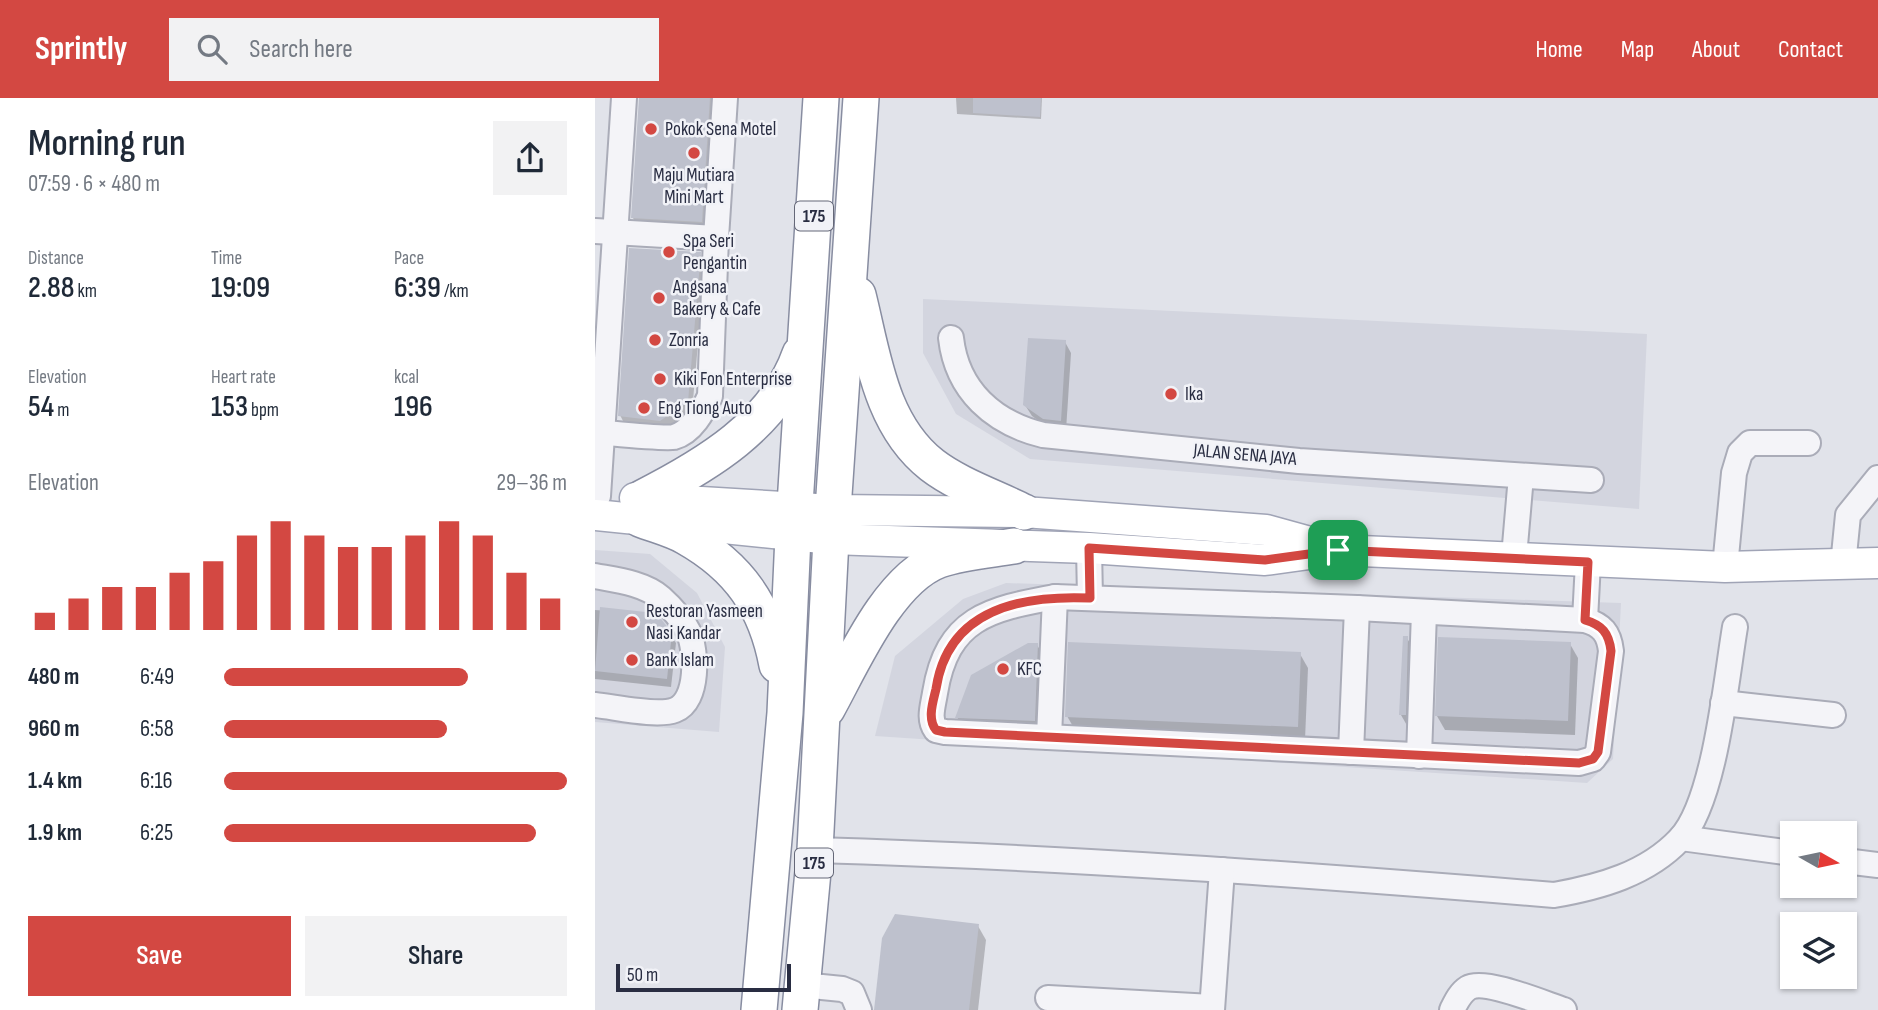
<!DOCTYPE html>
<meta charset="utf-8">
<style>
body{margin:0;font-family:"Sofia Sans Condensed",sans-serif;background:#f2f2f3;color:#1f2937;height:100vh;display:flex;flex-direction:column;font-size:26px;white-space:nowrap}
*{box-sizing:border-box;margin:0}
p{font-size:23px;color:#747a83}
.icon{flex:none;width:38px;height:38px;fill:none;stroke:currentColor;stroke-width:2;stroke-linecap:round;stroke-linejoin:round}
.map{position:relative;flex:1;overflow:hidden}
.drawer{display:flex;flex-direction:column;background:#fff;width:595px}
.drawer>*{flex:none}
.needle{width:46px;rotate:99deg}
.fabs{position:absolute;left:1185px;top:723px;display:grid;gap:14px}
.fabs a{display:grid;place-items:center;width:77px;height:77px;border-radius:0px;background:#fff;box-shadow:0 2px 5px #0004;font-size:35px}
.scale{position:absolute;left:21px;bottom:18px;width:175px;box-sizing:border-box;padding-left:7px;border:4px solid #292d42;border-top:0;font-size:19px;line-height:24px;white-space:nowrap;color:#292d42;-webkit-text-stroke:5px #f1f2f7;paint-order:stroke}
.pin{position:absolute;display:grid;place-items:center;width:60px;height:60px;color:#fff;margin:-30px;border-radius:14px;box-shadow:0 4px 10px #0006}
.round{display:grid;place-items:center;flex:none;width:74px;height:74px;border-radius:0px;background:#f2f2f3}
.summary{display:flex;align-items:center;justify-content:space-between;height:119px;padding:0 28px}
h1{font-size:38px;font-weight:600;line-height:52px}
.figures{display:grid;grid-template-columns:repeat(3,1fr);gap:10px;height:119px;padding:7px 28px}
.figures div{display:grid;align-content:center}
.figures b{font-size:30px;font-weight:600}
.figures small{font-size:19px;font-weight:400}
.figures p{font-size:19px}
.chart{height:196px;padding:14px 28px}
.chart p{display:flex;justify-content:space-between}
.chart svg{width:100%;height:126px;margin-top:7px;stroke:#d34842;stroke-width:6}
.action{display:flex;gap:14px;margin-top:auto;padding:14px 28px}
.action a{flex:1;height:80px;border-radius:0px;background:#d34842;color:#fff;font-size:28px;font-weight:600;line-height:80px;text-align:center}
.action a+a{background:#f2f2f3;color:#1f2937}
ul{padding:0 28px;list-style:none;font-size:23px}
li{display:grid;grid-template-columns:112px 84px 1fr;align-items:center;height:52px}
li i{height:18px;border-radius:9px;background:#d34842}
header{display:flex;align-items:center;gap:42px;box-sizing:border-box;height:98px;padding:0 35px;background:#d34842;color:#fff}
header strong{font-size:33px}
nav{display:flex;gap:38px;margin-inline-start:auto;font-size:24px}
.search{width:490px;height:63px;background:#f2f2f3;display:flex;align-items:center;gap:18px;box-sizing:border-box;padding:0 24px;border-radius:0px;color:#747a83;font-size:26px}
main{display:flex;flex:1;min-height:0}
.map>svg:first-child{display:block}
.built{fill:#d3d5df}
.shadow{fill:#0003}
.building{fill:#bec1cd}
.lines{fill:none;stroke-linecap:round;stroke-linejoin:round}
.minor-casing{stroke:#aaacb8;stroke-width:28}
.major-casing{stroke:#a0a4b6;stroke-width:33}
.highway-casing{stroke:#888da1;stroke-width:38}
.minor{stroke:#f4f4f8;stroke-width:24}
.major{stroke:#fff;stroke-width:30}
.highway{stroke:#fff;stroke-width:35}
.route-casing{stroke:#fff;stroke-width:14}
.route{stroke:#d34842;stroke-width:9}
.poi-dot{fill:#d34842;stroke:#f1f2f7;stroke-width:2.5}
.labels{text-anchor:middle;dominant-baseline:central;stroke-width:5;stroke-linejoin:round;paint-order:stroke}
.shield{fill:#f1f2f7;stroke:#656878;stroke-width:2}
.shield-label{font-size:18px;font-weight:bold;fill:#292d42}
.poi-label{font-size:19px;fill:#292d42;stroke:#f1f2f7;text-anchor:start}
.street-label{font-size:19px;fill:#292d42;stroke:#f1f2f7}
</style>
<header>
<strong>Sprintly</strong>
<div class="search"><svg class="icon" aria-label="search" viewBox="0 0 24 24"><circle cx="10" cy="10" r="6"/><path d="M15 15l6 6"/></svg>Search here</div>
<nav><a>Home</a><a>Map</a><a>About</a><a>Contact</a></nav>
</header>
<main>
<section class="drawer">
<div class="summary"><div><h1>Morning run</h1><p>07:59 · 6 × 480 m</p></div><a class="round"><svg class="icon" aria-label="share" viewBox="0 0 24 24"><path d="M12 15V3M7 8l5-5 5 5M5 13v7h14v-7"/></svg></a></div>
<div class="figures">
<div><p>Distance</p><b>2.88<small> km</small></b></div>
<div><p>Time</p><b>19:09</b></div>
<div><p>Pace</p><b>6:39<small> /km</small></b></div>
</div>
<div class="figures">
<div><p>Elevation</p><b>54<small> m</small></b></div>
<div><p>Heart rate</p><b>153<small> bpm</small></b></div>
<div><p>kcal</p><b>196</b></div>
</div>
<div class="chart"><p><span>Elevation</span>29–36 m</p>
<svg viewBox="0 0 160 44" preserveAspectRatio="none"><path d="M5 44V38M15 44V33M25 44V29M35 44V29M45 44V24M55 44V20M65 44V11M75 44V6M85 44V11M95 44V15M105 44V15M115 44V11M125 44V6M135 44V11M145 44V24M155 44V33"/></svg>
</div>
<ul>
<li><b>480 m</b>6:49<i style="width:71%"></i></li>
<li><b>960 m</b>6:58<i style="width:65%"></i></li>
<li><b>1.4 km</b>6:16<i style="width:100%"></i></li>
<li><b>1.9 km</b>6:25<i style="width:91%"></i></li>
</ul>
<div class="action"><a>Save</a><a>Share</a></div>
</section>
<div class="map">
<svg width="1283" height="912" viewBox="0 0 1283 912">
<rect width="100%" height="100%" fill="#e1e3ea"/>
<g class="built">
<polygon points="328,201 1052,236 1044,411 435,361 361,316 328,255"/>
<polygon points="0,452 55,456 102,495 130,549 124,634 0,624"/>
<polygon points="411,485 1026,505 1018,661 992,685 280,638 300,558 368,501"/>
</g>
<g class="shadow">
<polygon points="45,0 121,0 111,133 43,129 38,120"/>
<polygon points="361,0 447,0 446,21 362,16"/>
<polygon points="105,156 110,165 97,314 70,331 30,327 25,317"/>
<polygon points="470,244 476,255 471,333 455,331 437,318 430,307"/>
<polygon points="0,512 59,516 81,545 76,589 0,581"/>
<polygon points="812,540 820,554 814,631 806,617"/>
<polygon points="975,546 983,560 980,637 850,632 842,618"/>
<polygon points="442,547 448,557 445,633 368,630 362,619"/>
<polygon points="705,556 713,570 710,642 480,632 472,618"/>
<polygon points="383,828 391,842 383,912 279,912"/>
</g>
<g class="building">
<polygon points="44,0 115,0 107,124 36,120"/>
<polygon points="378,0 446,0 445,19 378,15"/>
<polygon points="34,150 106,154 93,304 65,323 23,318"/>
<polygon points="433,240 471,242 466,323 448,321 428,307"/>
<polygon points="5,509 60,515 66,521 77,535 72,581 0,573"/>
<polygon points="808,538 813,538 811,617 804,617"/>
<polygon points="843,539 976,544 973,623 840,618"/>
<polygon points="473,544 706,554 703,629 470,619"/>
<polygon points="433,545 443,545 440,623 360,620 376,577"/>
<polygon points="300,816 384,826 374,912 279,912 287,840"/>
</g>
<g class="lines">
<g class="minor-casing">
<g id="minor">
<polyline points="0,133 121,140"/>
<path d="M 356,240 C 362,293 399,325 448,337 L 704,363 L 996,382"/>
<path d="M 0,334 C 14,335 68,341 79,339 C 97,334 108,313 115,298 L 121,140 L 130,0"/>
<polyline points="3,398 29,0"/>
<polyline points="494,450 495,500"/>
<polyline points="919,459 926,378"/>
<polyline points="1248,467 1253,417 1283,380"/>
<polyline points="1130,469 1139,375 1145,355 1155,345 1213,345"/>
<path d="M 0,478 C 21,482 49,485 66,500 C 76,509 87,521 93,533 C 102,552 104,603 80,612 C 62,619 20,609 0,607"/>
<path d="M 460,499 L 762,510 L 990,522 C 1007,527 1014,535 1016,553 L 1003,654 L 998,661 L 984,665 L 350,634 L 341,632 C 333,621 338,608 340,595 C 352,520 394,511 460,499 Z"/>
<polyline points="990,522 993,464"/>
<polyline points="1128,605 1238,617"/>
<polyline points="454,639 460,499"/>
<polyline points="756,654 762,510"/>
<polyline points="824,658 829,514"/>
<polyline points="1086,740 1197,755"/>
<path d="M 220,752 C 467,759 713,777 959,797 C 1005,789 1052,776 1085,741 C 1120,704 1131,582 1140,529"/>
<polyline points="1250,763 1283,767"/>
<polyline points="207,887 247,891 257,895 264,912"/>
<polyline points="453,900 617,909"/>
<polyline points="617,912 627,772"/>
<path d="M 857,912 C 861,904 865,895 873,890 C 889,880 950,906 969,912"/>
</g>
</g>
<g class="major-casing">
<g id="major">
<polyline points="40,400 239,412 429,414 671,432 729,448"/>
<polyline points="0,417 236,441 494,450 670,462 743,452 1130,469 1283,465"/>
</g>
</g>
<g class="highway-casing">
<g id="highway">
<path d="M 263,197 C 278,257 285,326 337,367 C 363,387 399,399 429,414"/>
<path d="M 47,400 C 110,368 180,327 205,256"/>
<path d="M 45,421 C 60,427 77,431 91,439 C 144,469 171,508 182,567"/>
<path d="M 232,611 C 257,566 293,481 344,462 C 367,454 394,452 419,448"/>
<polyline points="164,912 190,615 198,438 226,0"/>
<polyline points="205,912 220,752 236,441 266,0"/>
</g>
</g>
<use href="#minor" class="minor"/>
<use href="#major" class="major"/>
<use href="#highway" class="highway"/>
</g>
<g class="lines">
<g class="route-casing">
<path id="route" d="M 494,450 L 670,462 L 743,452 L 993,464 L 990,522 C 1007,527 1014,535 1016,553 L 1003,654 L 998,661 L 984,665 L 350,634 L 341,632 C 332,621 338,604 341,591 C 353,511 426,497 495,500 Z"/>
</g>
<use href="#route" class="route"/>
</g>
<g class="poi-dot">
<circle cx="56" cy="31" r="7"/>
<circle cx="99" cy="55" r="7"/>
<circle cx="74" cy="154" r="7"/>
<circle cx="64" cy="200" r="7"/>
<circle cx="60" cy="242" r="7"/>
<circle cx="65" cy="281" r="7"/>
<circle cx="576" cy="296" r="7"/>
<circle cx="49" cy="310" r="7"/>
<circle cx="37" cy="524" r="7"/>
<circle cx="37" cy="562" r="7"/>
<circle cx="408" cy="571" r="7"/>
</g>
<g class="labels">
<g class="shield">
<rect x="200" y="103.5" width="38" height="29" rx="5"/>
<rect x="200" y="750.5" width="38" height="29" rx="5"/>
</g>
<g class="shield-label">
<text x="219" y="118">175</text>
<text x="219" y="765">175</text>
</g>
<g class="poi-label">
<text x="70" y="31">Pokok Sena Motel</text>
<text x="99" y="77" text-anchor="middle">Maju Mutiara<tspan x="99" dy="22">Mini Mart</tspan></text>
<text x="88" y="143">Spa Seri<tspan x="88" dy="22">Pengantin</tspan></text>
<text x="78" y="189">Angsana<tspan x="78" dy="22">Bakery &amp; Cafe</tspan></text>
<text x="74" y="242">Zonria</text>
<text x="79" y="281">Kiki Fon Enterprise</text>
<text x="590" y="296">Ika</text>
<text x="63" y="310">Eng Tiong Auto</text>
<text x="51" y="513">Restoran Yasmeen<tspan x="51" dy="22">Nasi Kandar</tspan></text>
<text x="51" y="562">Bank Islam</text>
<text x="422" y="571">KFC</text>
</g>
<g class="street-label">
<text transform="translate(650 357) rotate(5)">JALAN SENA JAYA</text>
</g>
</g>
</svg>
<div class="fabs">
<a><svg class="needle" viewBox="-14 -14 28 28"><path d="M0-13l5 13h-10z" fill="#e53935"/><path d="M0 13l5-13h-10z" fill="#747a83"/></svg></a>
<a><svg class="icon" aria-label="layers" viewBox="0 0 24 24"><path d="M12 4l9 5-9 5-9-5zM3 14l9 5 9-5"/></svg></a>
</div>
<div class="scale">50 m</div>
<div class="pin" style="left:743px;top:452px;background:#1e9e55"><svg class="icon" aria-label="arrive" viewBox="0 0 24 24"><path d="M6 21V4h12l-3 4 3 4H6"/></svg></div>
</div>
</main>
